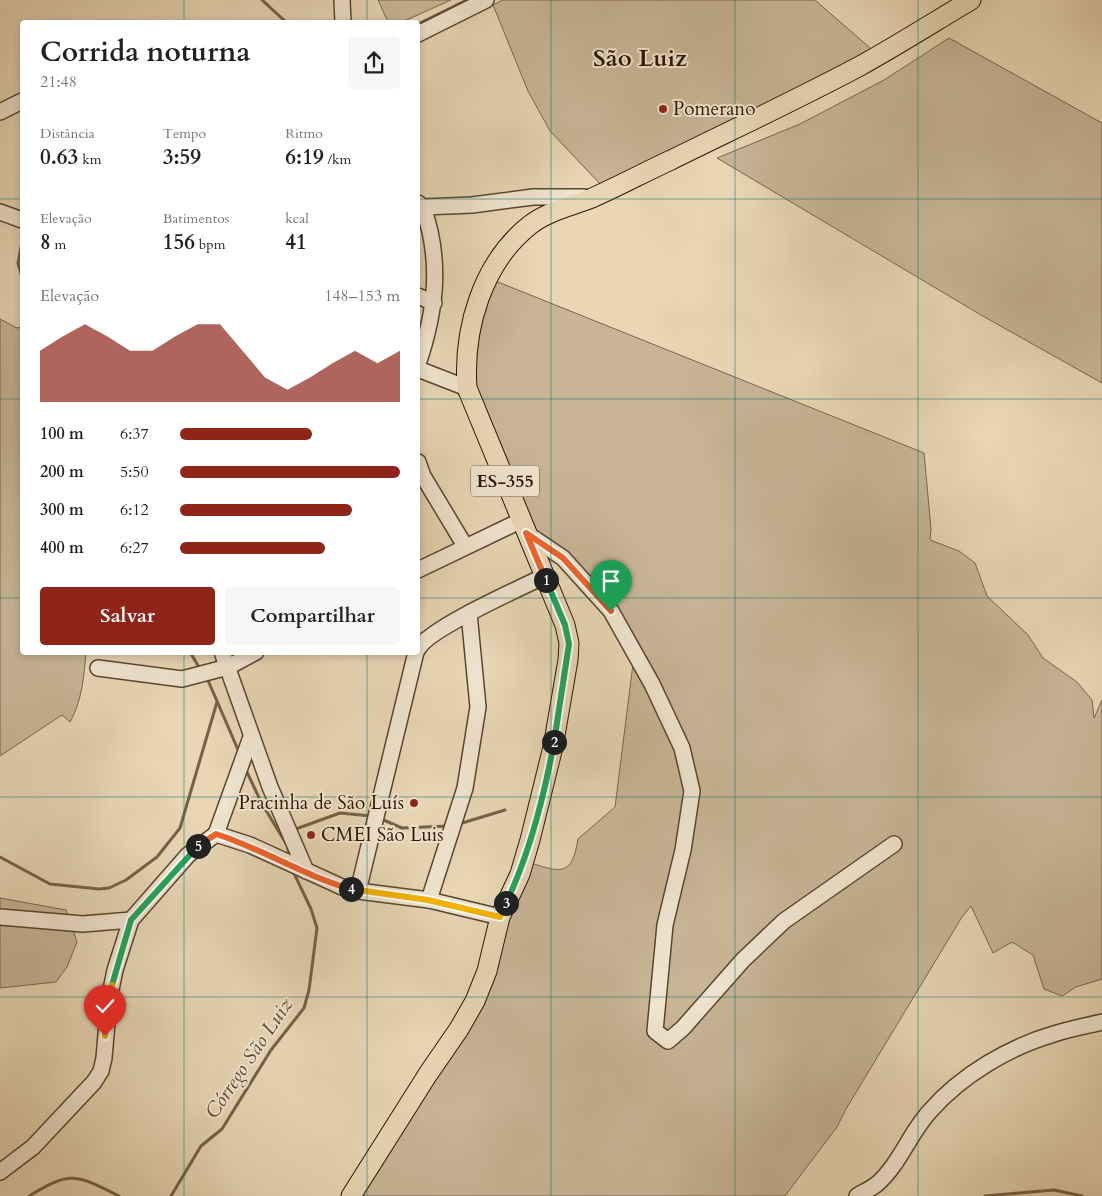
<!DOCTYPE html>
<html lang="pt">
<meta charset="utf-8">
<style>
body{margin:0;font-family:Cardo,serif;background:#f6f6f6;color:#202124;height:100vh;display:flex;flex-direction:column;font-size:19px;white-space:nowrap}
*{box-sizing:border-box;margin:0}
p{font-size:16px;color:#757577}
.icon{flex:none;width:28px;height:28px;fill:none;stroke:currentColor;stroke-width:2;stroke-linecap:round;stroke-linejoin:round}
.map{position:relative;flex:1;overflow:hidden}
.details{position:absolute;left:20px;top:20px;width:400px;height:635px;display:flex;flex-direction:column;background:#fff;border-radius:5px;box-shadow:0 2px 8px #0003}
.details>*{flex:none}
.pin{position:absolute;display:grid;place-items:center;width:42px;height:42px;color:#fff;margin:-51px -21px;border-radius:50% 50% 50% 0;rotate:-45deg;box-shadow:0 0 5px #0007}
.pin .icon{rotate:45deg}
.km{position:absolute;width:25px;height:25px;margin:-12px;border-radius:50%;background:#222;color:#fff;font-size:14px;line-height:25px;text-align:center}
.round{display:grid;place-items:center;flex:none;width:52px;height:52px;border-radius:5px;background:#f6f6f6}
.summary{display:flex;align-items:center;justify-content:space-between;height:85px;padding:0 20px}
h1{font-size:28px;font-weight:800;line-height:38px}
.stats{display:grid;grid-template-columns:repeat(3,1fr);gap:8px;height:85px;padding:5px 20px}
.stats div{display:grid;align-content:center}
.stats b{font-size:21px;font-weight:800}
.stats small{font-size:14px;font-weight:400}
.stats p{font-size:14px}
.chart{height:140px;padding:10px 20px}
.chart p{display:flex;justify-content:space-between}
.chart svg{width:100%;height:90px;margin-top:5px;fill:#8f2418;opacity:.7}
.primary-button{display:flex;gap:10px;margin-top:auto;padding:10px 20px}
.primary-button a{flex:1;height:58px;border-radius:5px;background:#8f2418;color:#fff;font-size:20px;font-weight:800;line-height:58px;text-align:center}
.primary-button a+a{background:#f6f6f6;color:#202124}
ul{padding:0 20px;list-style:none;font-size:16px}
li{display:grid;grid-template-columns:80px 60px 1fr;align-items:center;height:38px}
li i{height:12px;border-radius:6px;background:#8f2418}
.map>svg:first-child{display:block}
.green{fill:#c7b596;stroke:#78654c}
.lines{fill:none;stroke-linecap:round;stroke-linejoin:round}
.stream{stroke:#746148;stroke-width:3}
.minor-casing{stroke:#58452e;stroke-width:18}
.major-casing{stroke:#281501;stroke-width:21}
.minor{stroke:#f0e4cf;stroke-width:15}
.major{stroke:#e8d6b5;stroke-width:19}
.split-1-casing{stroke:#fff;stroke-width:10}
.split-2-casing{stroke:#fff;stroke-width:10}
.split-3-casing{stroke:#fff;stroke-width:10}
.split-4-casing{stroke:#fff;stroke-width:10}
.split-5-casing{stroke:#fff;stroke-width:10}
.split-6-casing{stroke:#fff;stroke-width:10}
.split-7-casing{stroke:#fff;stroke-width:10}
.split-1{stroke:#f0652b;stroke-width:6}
.split-2{stroke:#22a559;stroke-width:6}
.split-3{stroke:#22a559;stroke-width:6}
.split-4{stroke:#f5b400;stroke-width:6}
.split-5{stroke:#f0652b;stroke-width:6}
.split-6{stroke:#22a559;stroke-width:6}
.split-7{stroke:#f5b400;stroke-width:6}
.grid{fill:none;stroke:#0f766e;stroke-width:1;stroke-opacity:0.55}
.poi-dot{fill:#8f2418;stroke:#f0e4cf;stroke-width:2}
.labels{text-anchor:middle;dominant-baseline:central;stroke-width:4;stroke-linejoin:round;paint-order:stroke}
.shield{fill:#f0e4cf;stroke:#64533f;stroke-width:1}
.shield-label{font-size:18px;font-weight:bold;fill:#281501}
.poi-label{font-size:19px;fill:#281501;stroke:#f0e4cf;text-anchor:start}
.water-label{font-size:20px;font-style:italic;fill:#5b4831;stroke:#f0e4cf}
.district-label{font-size:24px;font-weight:bold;fill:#281501;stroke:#f0e4cf}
</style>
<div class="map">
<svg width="1102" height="1196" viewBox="0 0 1102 1196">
<rect width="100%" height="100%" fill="#e8d6b5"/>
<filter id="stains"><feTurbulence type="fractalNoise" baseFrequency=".004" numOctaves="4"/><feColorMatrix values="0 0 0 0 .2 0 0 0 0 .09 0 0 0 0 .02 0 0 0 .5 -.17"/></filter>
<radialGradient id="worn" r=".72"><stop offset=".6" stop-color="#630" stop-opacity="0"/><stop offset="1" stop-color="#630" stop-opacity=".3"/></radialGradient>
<g class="green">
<polygon points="378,0 451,0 402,22 388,22"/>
<polygon points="503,0 815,0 885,61 601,185 550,131 528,91 493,5"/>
<polygon points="949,38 1102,123 1102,383 981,315 717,158 800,124 884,80"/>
<path d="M 493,280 L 924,453 L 931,529 L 930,540 L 959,551 L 975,563 L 987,596 L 1028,635 L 1043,658 L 1077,682 L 1092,700 L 1094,718 L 1102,700 L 1102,979 L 1076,987 L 1062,996 L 1044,989 L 1033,955 L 1012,942 L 993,953 L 971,906 L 962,917 L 846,1109 L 837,1127 L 785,1196 L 361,1196 L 487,977 L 531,863 C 562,873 572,876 578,839 L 615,807 L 634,656 L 622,644 L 605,617 L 551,557 L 513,499 L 468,361 Z"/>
<path d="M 0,319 L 17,328 L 22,327 L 22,652 L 86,653 C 84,676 82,701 70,722 L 62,715 L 0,756 Z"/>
<polygon points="0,898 66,910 77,942 67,967 56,982 0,988"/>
</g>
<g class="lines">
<g class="stream">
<polyline points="262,0 286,22"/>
<polyline points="418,24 467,0"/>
<polyline points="22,242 18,263 22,277"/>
<polyline points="190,652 200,669"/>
<polyline points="207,678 239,752"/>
<polyline points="245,768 262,804 287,845 290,858"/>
<polyline points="379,818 402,828 449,826"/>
<polyline points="459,824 505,810"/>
<polyline points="293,830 340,813 371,816"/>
<polyline points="0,857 50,884 99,889 109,888 126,880 157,857 180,828 217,702"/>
<path d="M 29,1196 C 72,1170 76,1175 119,1196"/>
<polyline points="171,1196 201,1146 222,1129 271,1050 304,1008 309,990 317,928 311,909 292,869"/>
<polyline points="985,1196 1054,1190 1082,1196"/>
</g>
<g class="minor-casing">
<g id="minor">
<polyline points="342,0 343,22"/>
<polyline points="418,34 486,0"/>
<polyline points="0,112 22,101"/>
<polyline points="418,203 423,207 472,205 533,197 584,197"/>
<polyline points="0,212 22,220"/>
<polyline points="418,296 434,303"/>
<path d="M 418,364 C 436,311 442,261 423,207"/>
<polyline points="418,369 467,388"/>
<polyline points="418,462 423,476 465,546"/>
<polyline points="526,533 563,558 611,611 652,684 682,748 692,791 683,850 665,925 655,1031 668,1041 683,1028 743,960 784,921 894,844"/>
<polyline points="418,570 520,521"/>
<path d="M 418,649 C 428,629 520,588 545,576"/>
<polyline points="222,652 270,787 306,871"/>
<polyline points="98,668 182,679 228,667 256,652"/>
<polyline points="216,834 251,737"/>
<polyline points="358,891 416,652"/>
<polyline points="429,900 465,788 478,707 469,613"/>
<polyline points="0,917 83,924 131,920"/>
<polyline points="0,1172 33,1147 94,1082 101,1071 104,1058 109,999 115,970 131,920 188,855 216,834 250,845 342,887 358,891 429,900 500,917"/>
<path d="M 857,1196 C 863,1192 871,1189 877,1184 C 900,1164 910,1132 931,1110 C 962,1075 1009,1047 1054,1034 C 1069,1029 1086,1026 1102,1022"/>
</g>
</g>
<g class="major-casing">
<path id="major" d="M 351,1196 L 428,1074 L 459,1029 L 475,1001 L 487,971 L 500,917 L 520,874 L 530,840 L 553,747 L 568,660 L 569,643 L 565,625 L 467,388 C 463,329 482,263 530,225 C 548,211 572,206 592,198 C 619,186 645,172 671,160 C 734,129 798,99 860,66 C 898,45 934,22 971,0"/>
</g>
<use href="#minor" class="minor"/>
<use href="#major" class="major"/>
</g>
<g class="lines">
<g class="split-1-casing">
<polyline id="split-1" points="546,580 526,533 563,558 611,611"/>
</g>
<g class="split-2-casing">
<polyline id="split-2" points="546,580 565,625 569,644 554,742"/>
</g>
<g class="split-3-casing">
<path id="split-3" d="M 506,903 C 530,853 544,797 554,742"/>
</g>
<g class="split-4-casing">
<polyline id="split-4" points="351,889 428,900 500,917 506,903"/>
</g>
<g class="split-5-casing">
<path id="split-5" d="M 198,846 L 216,834 C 263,849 304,876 351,889"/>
</g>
<g class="split-6-casing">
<polyline id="split-6" points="112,985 131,920 198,846"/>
</g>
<g class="split-7-casing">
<polyline id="split-7" points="105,1036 112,985"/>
</g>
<use href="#split-1" class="split-1"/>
<use href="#split-2" class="split-2"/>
<use href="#split-3" class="split-3"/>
<use href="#split-4" class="split-4"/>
<use href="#split-5" class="split-5"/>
<use href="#split-6" class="split-6"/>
<use href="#split-7" class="split-7"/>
</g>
<path class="grid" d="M 184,0 L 184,22M 367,0 L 367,22M 551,0 L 551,1196M 735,0 L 735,1196M 918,0 L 918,1196M 0,199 L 22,199M 418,199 L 1102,199M 0,399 L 22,399M 418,399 L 1102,399M 0,598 L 22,598M 418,598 L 1102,598M 184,652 L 184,1196M 367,652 L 367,1196M 0,797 L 1102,797M 0,997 L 1102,997"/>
<g class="poi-dot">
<circle cx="663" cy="109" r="5"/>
<circle cx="414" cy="803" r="5"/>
<circle cx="311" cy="835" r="5"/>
</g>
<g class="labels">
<rect class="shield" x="471" y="465.5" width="68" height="31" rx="4"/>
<g class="shield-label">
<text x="505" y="481">ES-355</text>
</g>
<g class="poi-label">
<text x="673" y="109">Pomerano</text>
<text x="404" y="803" text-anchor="end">Pracinha de São Luís</text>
<text x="321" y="835">CMEI São Luis</text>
</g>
<g class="water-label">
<text transform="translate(249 1058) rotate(-56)">Córrego São Luiz</text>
</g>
<g class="district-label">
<text x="640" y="58">São Luiz</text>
</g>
</g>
<rect width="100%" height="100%" filter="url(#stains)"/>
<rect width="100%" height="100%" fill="url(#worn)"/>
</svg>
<div class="pin" style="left:611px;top:611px;background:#1e9e55"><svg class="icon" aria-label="arrive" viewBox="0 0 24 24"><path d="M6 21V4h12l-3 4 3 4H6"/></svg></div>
<div class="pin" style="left:105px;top:1036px;background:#d93025"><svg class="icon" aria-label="check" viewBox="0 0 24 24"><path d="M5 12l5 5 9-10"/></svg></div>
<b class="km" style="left:546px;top:580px">1</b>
<b class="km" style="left:554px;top:742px">2</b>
<b class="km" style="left:506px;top:903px">3</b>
<b class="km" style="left:351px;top:889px">4</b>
<b class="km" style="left:198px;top:846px">5</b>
<section class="details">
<div class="summary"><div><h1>Corrida noturna</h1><p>21:48</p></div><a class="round"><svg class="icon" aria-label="share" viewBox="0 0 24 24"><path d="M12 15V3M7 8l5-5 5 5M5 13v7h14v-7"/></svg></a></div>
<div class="stats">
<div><p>Distância</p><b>0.63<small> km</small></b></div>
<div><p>Tempo</p><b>3:59</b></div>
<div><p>Ritmo</p><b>6:19<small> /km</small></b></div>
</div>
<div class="stats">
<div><p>Elevação</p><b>8<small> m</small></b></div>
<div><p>Batimentos</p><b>156<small> bpm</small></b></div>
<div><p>kcal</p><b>41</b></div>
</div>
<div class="chart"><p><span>Elevação</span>148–153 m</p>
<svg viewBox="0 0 160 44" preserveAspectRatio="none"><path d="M0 44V19L10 12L20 6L30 12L40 19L50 19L60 12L70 6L80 6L90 19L100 32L110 38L120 32L130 25L140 19L150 25L160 19V44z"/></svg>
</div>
<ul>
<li><b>100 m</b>6:37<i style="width:60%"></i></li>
<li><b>200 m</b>5:50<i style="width:100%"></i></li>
<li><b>300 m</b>6:12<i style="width:78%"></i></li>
<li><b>400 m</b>6:27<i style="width:66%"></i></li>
</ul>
<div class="primary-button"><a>Salvar</a><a>Compartilhar</a></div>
</section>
</div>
